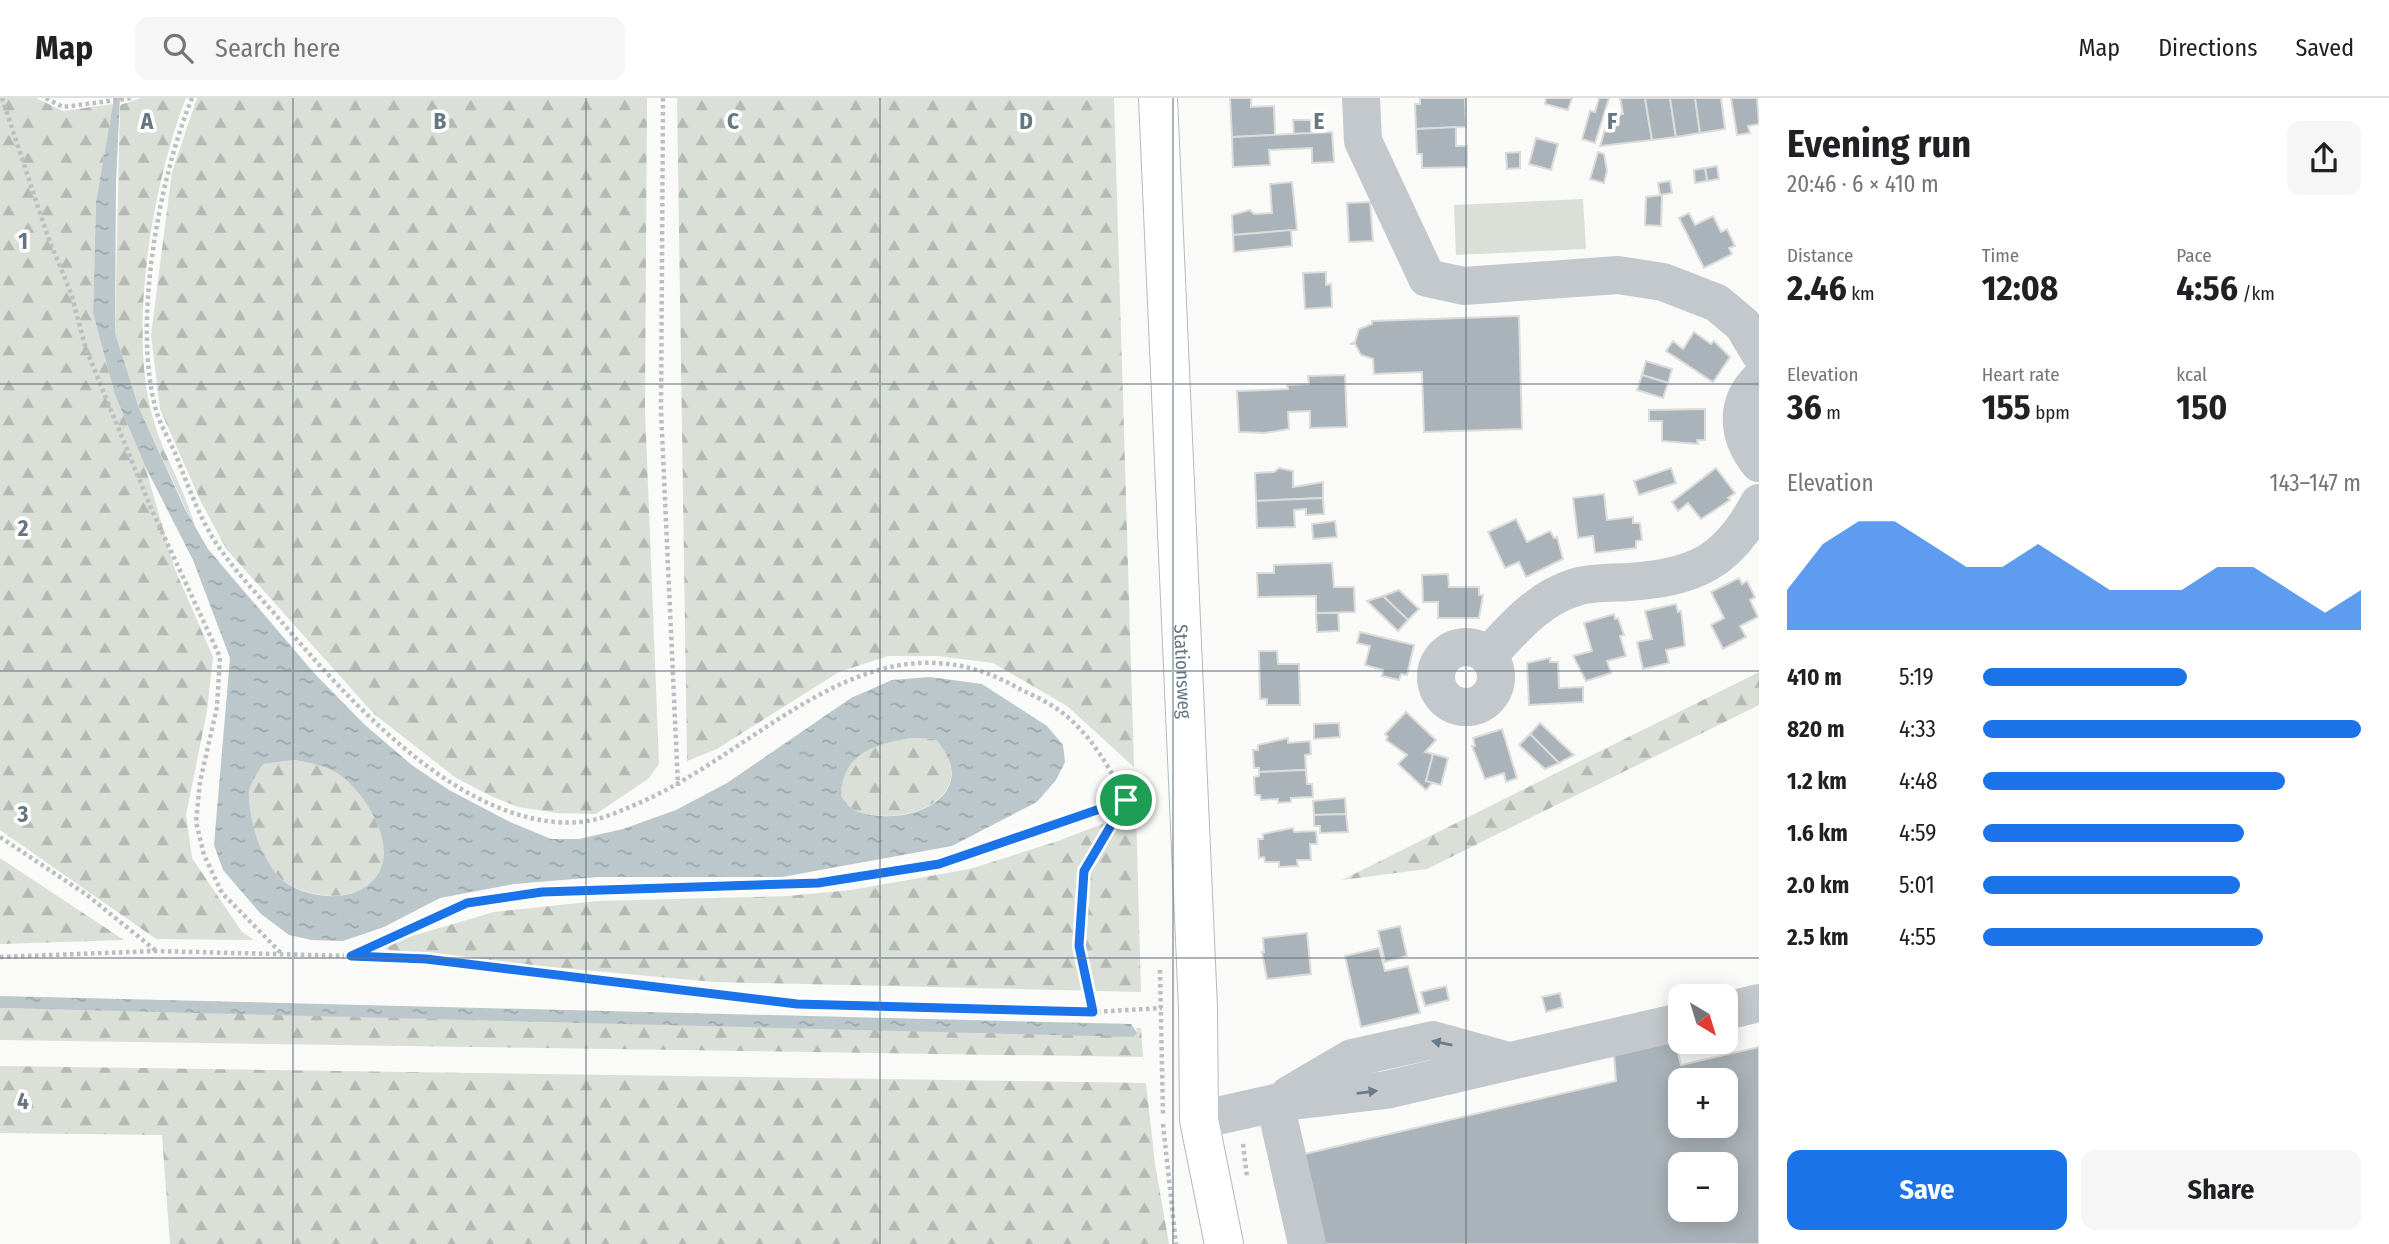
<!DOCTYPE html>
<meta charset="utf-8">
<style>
body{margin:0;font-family:"Fira Sans Condensed",sans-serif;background:#f6f6f6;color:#202124;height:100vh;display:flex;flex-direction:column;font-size:26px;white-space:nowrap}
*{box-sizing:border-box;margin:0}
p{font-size:23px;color:#757577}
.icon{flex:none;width:38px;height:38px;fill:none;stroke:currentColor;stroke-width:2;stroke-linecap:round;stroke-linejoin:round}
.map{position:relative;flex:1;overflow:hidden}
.drawer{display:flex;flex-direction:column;background:#fff;width:630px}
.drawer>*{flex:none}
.needle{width:46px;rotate:142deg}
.tools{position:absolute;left:1668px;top:886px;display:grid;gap:14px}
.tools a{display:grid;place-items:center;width:70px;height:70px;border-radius:14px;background:#fff;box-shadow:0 4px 18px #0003;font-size:35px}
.pin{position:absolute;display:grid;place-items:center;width:60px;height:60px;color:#fff;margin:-30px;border:4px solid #fff;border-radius:50%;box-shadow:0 2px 7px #0007}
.round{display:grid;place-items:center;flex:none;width:74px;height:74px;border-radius:14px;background:#f6f6f6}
.headline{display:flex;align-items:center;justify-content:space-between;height:119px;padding:0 28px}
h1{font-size:38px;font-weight:700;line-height:52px}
.metrics{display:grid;grid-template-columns:repeat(3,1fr);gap:10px;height:119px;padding:7px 28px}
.metrics div{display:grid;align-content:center}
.metrics b{font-size:35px;font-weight:700}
.metrics small{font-size:19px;font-weight:400}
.metrics p{font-size:19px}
.chart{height:196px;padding:14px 28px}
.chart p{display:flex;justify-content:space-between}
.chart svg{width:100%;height:126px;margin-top:7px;fill:#1a73e8;opacity:.7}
.primary-button{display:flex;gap:14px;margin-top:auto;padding:14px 28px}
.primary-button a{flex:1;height:80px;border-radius:14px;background:#1a73e8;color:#fff;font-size:28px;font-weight:700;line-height:80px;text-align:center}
.primary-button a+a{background:#f6f6f6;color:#202124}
ul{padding:0 28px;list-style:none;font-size:23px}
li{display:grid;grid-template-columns:112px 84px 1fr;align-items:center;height:52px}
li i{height:18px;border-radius:9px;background:#1a73e8}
header{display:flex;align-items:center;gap:42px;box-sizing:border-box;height:98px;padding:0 35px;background:#fff;border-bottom:2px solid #e0e0e0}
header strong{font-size:33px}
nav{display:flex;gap:38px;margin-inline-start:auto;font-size:24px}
.search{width:490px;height:63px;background:#f6f6f6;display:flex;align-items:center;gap:18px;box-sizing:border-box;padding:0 24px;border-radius:14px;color:#757577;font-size:26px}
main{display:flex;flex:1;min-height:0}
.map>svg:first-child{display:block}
.forest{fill:url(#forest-firs)}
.pitch{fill:#dadfd7}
.water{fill:url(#water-ripples);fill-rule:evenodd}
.building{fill:#aab3b9;stroke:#dcdcda;stroke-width:2;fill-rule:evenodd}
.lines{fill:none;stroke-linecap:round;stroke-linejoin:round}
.major-casing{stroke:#b5babe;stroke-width:40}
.path{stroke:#bbbfc2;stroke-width:4.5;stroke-dasharray:3.5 3.5;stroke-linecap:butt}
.minor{stroke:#c3c8cc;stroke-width:38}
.major{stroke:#fff;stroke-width:38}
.oneway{fill:#6a7a87}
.route-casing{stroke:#fff;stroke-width:14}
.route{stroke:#1a73e8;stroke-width:9}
.grid{fill:none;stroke:#657683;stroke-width:2;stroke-opacity:0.55}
.labels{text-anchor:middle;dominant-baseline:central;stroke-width:7;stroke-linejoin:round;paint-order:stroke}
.street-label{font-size:19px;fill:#657683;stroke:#fff}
.grid-label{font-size:23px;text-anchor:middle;font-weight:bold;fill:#657683;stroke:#fff;stroke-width:7;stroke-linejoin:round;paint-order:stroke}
</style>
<header>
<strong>Map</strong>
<div class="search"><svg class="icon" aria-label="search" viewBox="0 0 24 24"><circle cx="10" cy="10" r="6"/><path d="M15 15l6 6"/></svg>Search here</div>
<nav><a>Map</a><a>Directions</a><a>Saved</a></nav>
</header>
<main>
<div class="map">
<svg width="1759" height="1146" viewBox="0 0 1759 1146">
<defs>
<pattern id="forest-firs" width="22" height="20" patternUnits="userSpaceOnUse" patternTransform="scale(1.75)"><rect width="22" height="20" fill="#dadfd7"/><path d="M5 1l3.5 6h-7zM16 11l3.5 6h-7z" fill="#b4b9b4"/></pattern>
<pattern id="water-ripples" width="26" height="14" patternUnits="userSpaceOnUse" patternTransform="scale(1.75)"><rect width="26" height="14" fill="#bbc7cb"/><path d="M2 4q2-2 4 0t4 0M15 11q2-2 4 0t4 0" fill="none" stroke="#9ca6aa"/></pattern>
</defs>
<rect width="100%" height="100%" fill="#fafaf8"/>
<g class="forest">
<polygon points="0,0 36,0 63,13 113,6 96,104 93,215 115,297 145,368 174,469 213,559 207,613 186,717 192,760 242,834 254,842 156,841 0,732"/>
<path d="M 141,0 L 186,0 C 153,85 129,224 151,313 C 161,355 186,391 196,433 L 139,310 L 115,235 L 120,7 Z"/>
<polygon points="197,0 647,0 645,312 659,666 648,681 596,716 557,715 518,709 493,699 456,680 374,616 227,452 201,404 160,311 151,237 172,74"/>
<polygon points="677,0 1114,0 1134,669 1067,608 993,565 938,558 888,558 839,574 717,651 687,663"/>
<polygon points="1759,574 1759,607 1427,771 1342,782"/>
<path d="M 910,640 L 935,641 C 986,698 905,731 856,713 C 850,711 845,703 841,698 C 843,655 872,647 910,640 Z"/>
<path d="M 295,662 C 310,665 328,668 340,677 C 366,696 399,749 376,779 C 356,807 306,800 282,782 C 275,776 269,765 264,756 C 256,745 246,702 250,690 C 253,681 259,673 263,666 Z"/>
<polygon points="1136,713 1141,894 714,884 398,855 378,848 494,814 597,803 788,798 851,792 970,771 1058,743"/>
<polygon points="0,760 124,842 0,846"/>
<polygon points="0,910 1137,935 1136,930 1141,930 1143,959 0,942"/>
<polygon points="0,968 1146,985 1155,1066 1169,1146 170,1146 162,1037 0,1035"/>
</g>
<polygon class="pitch" points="1583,101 1586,151 1456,157 1454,107"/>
<g class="water">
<path d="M 114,0 L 120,0 L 116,85 L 115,235 L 139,310 L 185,411 L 208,451 L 314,575 L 365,627 L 413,668 L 449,692 L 510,724 L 551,741 L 579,741 L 623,731 L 676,712 L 727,685 L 851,600 L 892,582 L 930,579 L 982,586 L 1047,628 L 1063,647 L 1065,664 L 1056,682 L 1037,704 L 952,748 L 782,779 L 598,779 L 514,786 L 440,800 L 384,829 L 343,843 L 312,842 L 289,837 L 261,816 L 223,772 L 214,747 L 230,560 L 193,462 L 145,368 L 115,297 L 93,215 L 96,104 ZM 910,640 L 935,641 C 987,698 905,732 856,713 C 850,711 845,703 841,698 C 843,655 873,647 910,640 ZM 295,662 C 310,665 328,668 340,677 C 366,696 399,749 376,779 C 355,807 306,801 282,782 C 275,776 269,765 264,756 C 256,745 246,702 250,690 C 253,681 259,673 263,666 Z"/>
<polygon points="0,898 1131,926 1137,935 1133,939 0,910"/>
</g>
<g class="building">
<polygon points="1230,0 1251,0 1251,9 1274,8 1275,37 1232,39"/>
<polygon points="1420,0 1465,0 1466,29 1416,31 1415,6 1420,6"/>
<polygon points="1546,0 1572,0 1568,12 1545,6"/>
<polygon points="1599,0 1609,0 1595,45 1582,41 1590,13 1595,14"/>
<polygon points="1620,0 1645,0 1652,42 1600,48 1609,18 1623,16"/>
<polygon points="1645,0 1670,0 1676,39 1652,42"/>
<polygon points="1670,0 1695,0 1700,35 1676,39"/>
<polygon points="1695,0 1721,0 1725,31 1700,35"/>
<polygon points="1731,0 1757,0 1759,26 1748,28 1750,35 1737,37"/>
<polygon points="1293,22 1311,22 1311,35 1294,36"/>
<polygon points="1456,29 1456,48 1467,48 1467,69 1422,70 1422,56 1417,56 1416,31"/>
<polygon points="1332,34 1334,64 1312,65 1312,50 1269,52 1270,67 1233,69 1232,39"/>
<polygon points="1536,40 1558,46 1551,72 1529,66"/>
<polygon points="1520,54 1520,70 1507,71 1506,55"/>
<polygon points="1598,54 1604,56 1607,73 1604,85 1590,81"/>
<polygon points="1717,68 1719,81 1707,83 1705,70"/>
<polygon points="1705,70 1707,83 1695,85 1694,72"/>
<polygon points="1670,83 1672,95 1660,97 1658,85"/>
<polygon points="1292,84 1297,132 1233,137 1232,117 1250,112 1254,116 1272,115 1270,86"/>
<polygon points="1662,97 1661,128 1645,127 1646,99"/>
<polygon points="1370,104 1373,143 1349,144 1347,105"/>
<polygon points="1689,115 1695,127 1713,118 1721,134 1727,131 1735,148 1729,150 1732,156 1704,170 1679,120"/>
<polygon points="1291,132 1292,148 1234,154 1233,137"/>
<polygon points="1326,174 1326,187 1331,186 1332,209 1305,211 1303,175"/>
<polygon points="1519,218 1522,331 1424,334 1422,274 1374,276 1373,261 1361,257 1355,246 1350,246 1355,244 1359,231 1372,226 1372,223"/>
<polygon points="1694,234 1711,246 1714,243 1730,259 1713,284 1666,253 1673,243 1683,251"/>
<polygon points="1646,263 1672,271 1668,285 1642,277"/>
<polygon points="1345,277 1347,329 1310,330 1310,313 1288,314 1289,331 1265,335 1239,334 1237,293 1288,291 1287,287 1309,286 1308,278"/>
<polygon points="1642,277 1668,285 1663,300 1637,292"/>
<polygon points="1705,311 1705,342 1697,342 1698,346 1662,343 1662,323 1649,323 1649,312"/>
<polygon points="1279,370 1293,373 1293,389 1323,384 1323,400 1256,403 1255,375 1274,374"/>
<polygon points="1671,370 1676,385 1639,397 1634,383"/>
<polygon points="1716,370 1735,395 1728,400 1730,402 1701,421 1688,405 1678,413 1672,404"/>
<polygon points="1604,396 1607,422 1633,419 1633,425 1640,425 1642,442 1636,443 1636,450 1595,455 1593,438 1578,440 1573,400"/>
<polygon points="1323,400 1324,416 1306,417 1306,411 1294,412 1295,429 1257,430 1256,403"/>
<polygon points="1516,421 1527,444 1550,433 1554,440 1557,439 1563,461 1526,479 1519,464 1505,470 1488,434"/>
<polygon points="1335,423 1337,439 1313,441 1312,426"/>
<polygon points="1332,465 1334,489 1354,489 1355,514 1316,515 1316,498 1258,499 1257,475 1274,475 1274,467"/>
<polygon points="1448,476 1449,489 1479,489 1479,497 1483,497 1479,520 1438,520 1438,504 1423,504 1422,477"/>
<polygon points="1739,480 1742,486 1747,483 1755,499 1750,502 1758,519 1740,528 1746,539 1723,551 1711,527 1724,520 1711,494"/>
<polygon points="1399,492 1419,511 1408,522 1383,498"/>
<polygon points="1383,498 1408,522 1398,533 1367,503"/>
<polygon points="1676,506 1678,514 1681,513 1685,548 1666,552 1669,565 1643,571 1637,544 1652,541 1645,513"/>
<polygon points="1316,515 1338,515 1339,533 1317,534"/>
<polygon points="1614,516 1615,521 1618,520 1624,537 1620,538 1626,558 1607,563 1611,575 1586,583 1573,558 1592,553 1584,525"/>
<polygon points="1360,534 1414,547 1407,577 1401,576 1399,582 1382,578 1383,572 1365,567 1370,548 1357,545"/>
<polygon points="1259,553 1277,553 1278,566 1299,566 1300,607 1267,607 1267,601 1260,601"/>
<polygon points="1550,560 1550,564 1558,564 1559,590 1583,589 1583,604 1529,607 1527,565"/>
<polygon points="1406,614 1436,642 1425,654 1433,656 1426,683 1433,684 1426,692 1398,666 1407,657 1386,642 1388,639 1385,636"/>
<polygon points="1339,625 1340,639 1314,641 1314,626"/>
<polygon points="1540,625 1574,657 1559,665 1530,636"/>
<polygon points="1502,631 1517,680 1506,684 1504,675 1485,681 1472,648 1475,648 1473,640"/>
<polygon points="1530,636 1559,665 1545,671 1519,647"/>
<polygon points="1288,640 1288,645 1310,643 1311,656 1305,657 1306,672 1259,674 1259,670 1254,670 1253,652 1258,652 1258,647"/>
<polygon points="1433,656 1448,660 1441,687 1426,683"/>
<polygon points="1306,672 1307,686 1312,686 1313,699 1291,700 1291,704 1278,705 1278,701 1261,702 1260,697 1255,697 1254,679 1259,678 1259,674"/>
<polygon points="1345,700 1346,716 1314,717 1313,703"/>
<polygon points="1346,716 1348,734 1320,735 1320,728 1314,728 1314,717"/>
<polygon points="1293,730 1294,734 1316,733 1317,746 1310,746 1311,762 1297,762 1298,768 1279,769 1279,764 1265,764 1264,759 1259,760 1258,741 1263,741 1263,736"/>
<polygon points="1400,828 1407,858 1385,864 1378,833"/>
<polygon points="1307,835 1311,876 1267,881 1262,854 1264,854 1263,840"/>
<polygon points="1379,850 1385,873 1408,868 1420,915 1361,929 1345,858"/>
<polygon points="1446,888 1449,902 1425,908 1421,894"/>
<polygon points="1560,895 1563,909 1546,914 1542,899"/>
<path d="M 1675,942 L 1681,967 L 1759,949 L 1759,1146 L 1321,1146 L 1300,1057 L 1616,983 L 1614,957 ZM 1680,982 L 1726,982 L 1726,1027 L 1680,1027 ZM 1680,1066 L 1726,1066 L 1726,1111 L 1680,1111 Z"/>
</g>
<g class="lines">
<g class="major-casing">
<g id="major">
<path id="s1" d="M 1158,0 L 1198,910 L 1199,1022 L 1224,1146"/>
</g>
</g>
<g class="path">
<polyline points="2,0 48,139 71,195 86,251 151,410 220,559 217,609 200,684 196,724 204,757 222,795 282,856"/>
<polyline points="46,0 63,9 132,0"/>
<path d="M 192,0 C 159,81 132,226 156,312 C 160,327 169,341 175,355 C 189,389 201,426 223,455 C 240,479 261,500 280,522 C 346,599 448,715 556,724 C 590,727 609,718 639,705 C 764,651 872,507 1018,590 C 1032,597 1048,604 1060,613 C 1090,635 1110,670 1126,702"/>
<polyline points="663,0 661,313 678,688"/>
<polyline points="0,739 87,797 155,852"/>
<polyline points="351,858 426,861 797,906 978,913 1093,914 1162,910"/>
<polyline points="0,859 156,853 351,858 467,805 542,794 818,785 939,766 1126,702 1084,773 1079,848 1093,914"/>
<polyline points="1160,872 1163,1017"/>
<polyline points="1163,1026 1176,1146"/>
<polyline points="1243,1046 1247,1079"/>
</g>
<g class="minor">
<polyline points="1361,0 1363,43 1427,180 1464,188 1618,177 1663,184 1717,205 1743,227 1759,254"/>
<path d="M 1759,282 C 1734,307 1738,339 1759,365"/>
<circle cx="1466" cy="579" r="30"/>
<path d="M 1488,558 C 1514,530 1537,501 1576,489 C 1592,484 1612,485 1629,484 C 1695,479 1727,465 1759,405"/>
<polyline points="1726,913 1759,905"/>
<polyline points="1289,997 1352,960 1433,942 1505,962"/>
<polyline points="1275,1005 1307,1146"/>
<polyline points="1199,1022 1275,1005 1386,992 1680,924"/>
</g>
<use href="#major" class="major"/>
</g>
<defs><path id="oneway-solid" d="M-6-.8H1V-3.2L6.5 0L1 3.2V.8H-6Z" transform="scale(1.75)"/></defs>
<g class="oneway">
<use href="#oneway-solid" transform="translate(1442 945) rotate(-168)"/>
<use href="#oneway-solid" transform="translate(1367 994) rotate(-7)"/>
</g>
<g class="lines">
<g class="route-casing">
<polygon id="route" points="1126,702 1084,773 1079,848 1093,914 797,906 426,861 351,858 467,805 542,794 818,785 939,766"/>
</g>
<use href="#route" class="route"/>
</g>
<path class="grid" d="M 293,0 L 293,1146M 586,0 L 586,1146M 880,0 L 880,1146M 1173,0 L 1173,1146M 1466,0 L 1466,1146M 0,286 L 1759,286M 0,573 L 1759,573M 0,860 L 1759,860"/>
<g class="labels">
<g class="street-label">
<text stroke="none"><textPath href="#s1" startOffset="574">Stationsweg</textPath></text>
</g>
</g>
<g class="grid-label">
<text x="147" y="31">A</text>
<text x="440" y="31">B</text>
<text x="733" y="31">C</text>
<text x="1026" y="31">D</text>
<text x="1319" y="31">E</text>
<text x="1612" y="31">F</text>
<text x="23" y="151">1</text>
<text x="23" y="438">2</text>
<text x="23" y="724">3</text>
<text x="23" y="1011">4</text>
</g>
</svg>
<div class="tools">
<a><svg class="needle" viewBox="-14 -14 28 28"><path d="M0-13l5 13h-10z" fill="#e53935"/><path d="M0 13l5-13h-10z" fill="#757577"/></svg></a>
<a>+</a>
<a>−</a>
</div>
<div class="pin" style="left:1126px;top:702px;background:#1e9e55"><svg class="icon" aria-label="arrive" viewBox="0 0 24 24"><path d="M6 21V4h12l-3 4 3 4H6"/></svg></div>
</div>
<section class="drawer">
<div class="headline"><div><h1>Evening run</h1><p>20:46 · 6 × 410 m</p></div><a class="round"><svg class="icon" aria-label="share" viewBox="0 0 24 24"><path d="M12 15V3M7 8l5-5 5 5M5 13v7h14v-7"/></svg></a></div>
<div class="metrics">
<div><p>Distance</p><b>2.46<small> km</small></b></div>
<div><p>Time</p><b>12:08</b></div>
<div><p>Pace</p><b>4:56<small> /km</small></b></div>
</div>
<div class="metrics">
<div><p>Elevation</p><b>36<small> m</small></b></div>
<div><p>Heart rate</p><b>155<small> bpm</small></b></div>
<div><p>kcal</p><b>150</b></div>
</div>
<div class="chart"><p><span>Elevation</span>143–147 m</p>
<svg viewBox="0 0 160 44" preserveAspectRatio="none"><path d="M0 44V30L10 14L20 6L30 6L40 14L50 22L60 22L70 14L80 22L90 30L100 30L110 30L120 22L130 22L140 30L150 38L160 30V44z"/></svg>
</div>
<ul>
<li><b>410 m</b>5:19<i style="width:54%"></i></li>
<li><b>820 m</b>4:33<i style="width:100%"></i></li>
<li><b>1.2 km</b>4:48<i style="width:80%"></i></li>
<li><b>1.6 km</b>4:59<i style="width:69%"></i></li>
<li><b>2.0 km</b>5:01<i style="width:68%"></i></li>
<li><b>2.5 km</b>4:55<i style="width:74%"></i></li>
</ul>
<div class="primary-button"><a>Save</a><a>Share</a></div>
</section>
</main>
